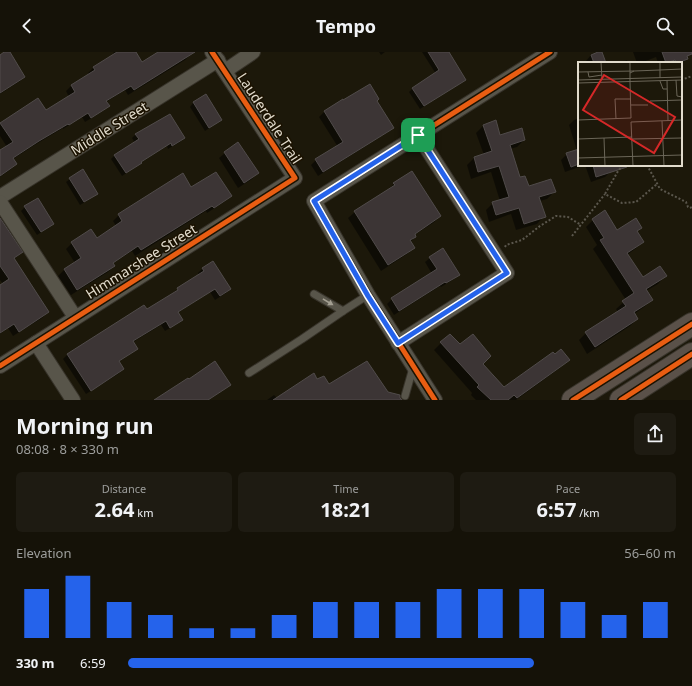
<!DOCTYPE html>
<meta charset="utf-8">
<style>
body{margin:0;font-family:"Noto Sans",sans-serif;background:#1e1b12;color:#f1f3f6;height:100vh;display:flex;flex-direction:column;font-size:15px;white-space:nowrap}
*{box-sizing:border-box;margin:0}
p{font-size:13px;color:#9d9e9c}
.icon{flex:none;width:22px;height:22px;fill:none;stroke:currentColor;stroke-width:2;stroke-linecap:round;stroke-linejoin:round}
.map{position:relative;height:348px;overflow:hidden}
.drawer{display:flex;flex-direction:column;background:#151208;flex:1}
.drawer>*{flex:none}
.pin{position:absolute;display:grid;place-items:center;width:34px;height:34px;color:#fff;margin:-17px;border-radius:8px;box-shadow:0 2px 6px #0006}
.round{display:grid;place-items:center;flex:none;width:42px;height:42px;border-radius:6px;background:#1e1b12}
.head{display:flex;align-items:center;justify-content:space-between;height:68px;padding:0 16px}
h1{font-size:22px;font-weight:700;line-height:30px}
.metrics{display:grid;grid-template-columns:repeat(3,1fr);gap:6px;height:68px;padding:4px 16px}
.metrics div{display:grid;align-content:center;border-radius:6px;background:#1e1b12;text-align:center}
.metrics b{font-size:20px;font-weight:700}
.metrics small{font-size:11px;font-weight:400}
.metrics p{font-size:11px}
.chart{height:112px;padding:8px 16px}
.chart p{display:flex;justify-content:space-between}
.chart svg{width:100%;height:72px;margin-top:4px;stroke:#2563eb;stroke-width:6}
ul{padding:0 16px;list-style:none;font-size:13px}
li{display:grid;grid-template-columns:64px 48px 1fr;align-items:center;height:30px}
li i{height:10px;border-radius:5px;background:#2563eb}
header{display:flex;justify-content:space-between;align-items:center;height:52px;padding:0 16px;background:#151208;font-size:18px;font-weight:700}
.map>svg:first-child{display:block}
.shadow{fill:#0007}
.building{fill:#3c3535;stroke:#504b4a}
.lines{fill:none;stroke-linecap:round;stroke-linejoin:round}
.service-casing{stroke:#37332a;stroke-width:9}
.minor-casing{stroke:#37332a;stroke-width:16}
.primary-casing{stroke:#37332a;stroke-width:24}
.path{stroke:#5b574d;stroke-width:2;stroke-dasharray:2 2;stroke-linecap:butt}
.service{stroke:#58554a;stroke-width:7}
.minor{stroke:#58554a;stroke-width:14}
.primary{stroke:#5a5149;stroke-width:22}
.cycleway-casing{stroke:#1b1200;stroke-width:8}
.cycleway{stroke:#e95d12;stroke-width:5}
.oneway{fill:#a39f92}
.route-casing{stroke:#fff;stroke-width:8}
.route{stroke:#2563eb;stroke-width:5}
.labels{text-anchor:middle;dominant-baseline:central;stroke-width:3;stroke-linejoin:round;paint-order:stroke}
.street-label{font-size:14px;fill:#e1dbcc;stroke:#1b1200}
.inset-road{fill:none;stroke:#6b6658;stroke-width:1}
.view{fill:#d62828;fill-opacity:0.15;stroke:#d62828;stroke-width:2}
.inset-edge{fill:none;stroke:#e1dbcc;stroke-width:2}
</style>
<header><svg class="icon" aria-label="back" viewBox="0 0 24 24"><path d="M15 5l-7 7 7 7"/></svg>Tempo<svg class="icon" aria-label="search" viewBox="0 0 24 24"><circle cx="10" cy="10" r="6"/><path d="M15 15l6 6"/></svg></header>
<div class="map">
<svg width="692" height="348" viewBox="0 0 692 348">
<rect width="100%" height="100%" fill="#1c180a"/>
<g class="shadow">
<polygon points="6,0 8,0 24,25 20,29 0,42 0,4"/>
<polygon points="114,0 135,0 142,11 157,1 156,0 188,0 190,3 185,8 128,43 125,38 106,50 108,54 103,59 85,70 82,65 63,77 63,76 33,94 13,107 16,112 11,117 0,125 0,99 7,95 0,84 0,72 46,60 69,45 66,39 71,34 89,23 88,21 93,16 114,3 113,1"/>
<polygon points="379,0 385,0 381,3"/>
<polygon points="422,0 444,0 465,28 461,31 420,57 409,40 413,36 436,22"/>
<polygon points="601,0 605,11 586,11 586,9 591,3"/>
<polygon points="633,0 684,0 687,7 681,12 681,11 658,11 656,5 641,11 637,11"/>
<polygon points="627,8 628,11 620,11"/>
<polygon points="206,44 221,68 217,71 205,79 190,55 193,51"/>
<polygon points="342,48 376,49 393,75 388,80 318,124 311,113 316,108 338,95 319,65 324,60"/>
<polygon points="579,66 579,113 608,113 610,120 605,125 591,130 585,113 565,120 561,108 567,102 577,99 569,73 574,68"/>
<polygon points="484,73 500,84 524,88 517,95 510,97 520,126 528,136 554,140 547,147 540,149 544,164 537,172 516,178 511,162 489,170 486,158 493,151 500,149 491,120 471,127 467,113 474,106 484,103 476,81"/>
<polygon points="136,82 184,86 180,90 168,97 167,94 140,111 137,114 122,124 111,107 115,103 135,91 132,86"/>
<polygon points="225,101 257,121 252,127 238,136 219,106"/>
<polygon points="411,121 440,164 433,171 414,183 415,185 410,190 413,196 407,202 381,219 348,166 355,160 387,139 394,132"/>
<polygon points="70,127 97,142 93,145 80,153 66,130"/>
<polygon points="191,137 231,144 224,150 207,161 206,159 135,204 132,199 112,212 114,214 108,220 71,243 58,224 64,218 75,211 66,197 72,191 91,179 96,187 116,174 113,169 119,163"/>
<polygon points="25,155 53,172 49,175 37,183 21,159"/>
<polygon points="0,167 21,200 13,208 48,260 42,266 13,284 8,276 0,282 0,234 3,232 0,228"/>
<polygon points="593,168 617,179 641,176 636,180 643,190 635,197 627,203 642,226 665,224 658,232 646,239 652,248 644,255 634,262 637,267 630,274 587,302 579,288 586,281 618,260 616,257 626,248 593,197 597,193 586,175"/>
<polygon points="430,206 458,222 454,227 441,235 440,234 394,263 387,252 392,247 432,222 425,210"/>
<polygon points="213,210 230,237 226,241 215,248 210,240 177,261 182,268 177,272 165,279 161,273 133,290 137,297 132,301 118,310 123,317 118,322 86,342 63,307 67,303 144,254 146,258 173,241 178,237 199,223 198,221 202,217"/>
<polygon points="441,291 482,312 504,336 568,308 561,315 516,348 476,348 471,343 472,341 434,298"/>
<polygon points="317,328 329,333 387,340 401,348 267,348 274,343 277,346"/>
</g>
<g class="building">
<polygon points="4,0 10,0 25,25 0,41 0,3"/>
<polygon points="117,0 136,0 142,10 158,0 195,0 134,38 131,34 106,49 110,54 91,66 88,61 69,73 68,72 39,89 13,106 17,112 0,124 0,98 13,90 0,71 38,46 46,58 75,40 71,33 95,18 93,15"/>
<polygon points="428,0 449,0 466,28 424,54 412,36 439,18"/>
<polygon points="598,0 602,0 606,11 594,11 591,3"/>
<polygon points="662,0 692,0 692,2 687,4 688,7 677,11 675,8 666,11"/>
<polygon points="370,32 379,47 377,49 394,76 323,120 315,107 343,90 324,59 343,47 343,48"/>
<polygon points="206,42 222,68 209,76 193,50"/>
<polygon points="170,62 185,86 172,94 171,91 141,110 142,111 126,121 114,103 139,87 135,82"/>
<polygon points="496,68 500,83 522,76 525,88 510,93 520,125 525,124 529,134 551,127 556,140 539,145 546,165 524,172 519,156 496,163 492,150 509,145 499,114 478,120 474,105 492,99 483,73"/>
<polygon points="238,90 259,121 244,131 224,100"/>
<polygon points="579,97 579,112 571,115 566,101"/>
<polygon points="593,113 627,113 627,115 596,125"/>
<polygon points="83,117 98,142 84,150 69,126"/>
<polygon points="412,119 441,164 415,182 416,185 410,188 415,196 388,213 354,159 395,133 393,131"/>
<polygon points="216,120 232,144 214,156 212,154 141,198 138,194 113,211 115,214 77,238 64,217 81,206 71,190 91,177 97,186 122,169 118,162 183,121 191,135"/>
<polygon points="38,146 54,172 41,180 24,154"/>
<polygon points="605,158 617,178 636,166 642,176 637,179 644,190 627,201 643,225 660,214 667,224 646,237 653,248 634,260 638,267 595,295 585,280 626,254 622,249 634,241 600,188 604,186 592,167"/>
<polygon points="0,166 23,200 14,206 49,260 19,280 14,272 0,281 0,233 9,227 0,214"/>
<polygon points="443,196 460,223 446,231 445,230 399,259 391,246 437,217 429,205"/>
<polygon points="213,209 231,237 220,244 215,237 178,260 183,268 170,276 166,269 133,289 138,297 119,309 124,317 91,339 67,302 144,253 147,257 178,238 177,236 204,219 202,216"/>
<polygon points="450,282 460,292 473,282 491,304 483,312 504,335 553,300 555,302 561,297 570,308 517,346 514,343 508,348 491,348 477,335 479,333 440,290"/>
<polygon points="215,309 231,333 208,348 154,348 188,326 189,327"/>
<polygon points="367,309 388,340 400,343 400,346 402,348 273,348 314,321 317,327 324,324 329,332"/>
</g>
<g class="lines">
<g class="service-casing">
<g id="service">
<polyline points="314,242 343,259"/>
<polyline points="249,321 302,287 343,259 368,243"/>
<polyline points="405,344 413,316"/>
</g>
</g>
<g class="minor-casing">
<g id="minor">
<polyline points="225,19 253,0"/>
<polyline points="0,145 218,8"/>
<polyline points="0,150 75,265"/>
<polyline points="36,291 73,348"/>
<polyline points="398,291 507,221 418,83"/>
<polyline points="0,314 295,126 212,0"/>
<polyline points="435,348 368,243 314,149 550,0"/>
</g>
</g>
<g class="primary-casing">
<g id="primary">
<polyline points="573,348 692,272"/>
<polyline points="621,348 692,302"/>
</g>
</g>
<g class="path">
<polyline points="681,28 692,24"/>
<polyline points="623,113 618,119 605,142 622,151 636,150 657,132"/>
<polyline points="647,113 660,137 686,150 688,155 690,156 692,155"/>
<polyline points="572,184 605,142"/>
<polyline points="505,195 506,193 522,188 540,174 556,164 568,165 581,173"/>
</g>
<use href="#service" class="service"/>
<use href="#minor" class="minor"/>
<use href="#primary" class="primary"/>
<g class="cycleway-casing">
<g id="cycleway">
<polyline points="0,314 295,126 212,0"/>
<polyline points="435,348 368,243 314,149 550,0"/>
<polyline points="573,348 692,272"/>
<polyline points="621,348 692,302"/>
</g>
</g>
<use href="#cycleway" class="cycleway"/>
</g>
<defs><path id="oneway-solid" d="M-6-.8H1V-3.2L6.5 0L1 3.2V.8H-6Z"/></defs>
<use class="oneway" href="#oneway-solid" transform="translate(328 250) rotate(31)"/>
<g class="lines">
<g class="route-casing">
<polygon id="route" points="418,83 507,221 398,291 368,244 314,149"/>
</g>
<use href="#route" class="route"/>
</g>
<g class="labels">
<g class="street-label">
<text transform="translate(270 66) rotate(57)">Lauderdale Trail</text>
<text transform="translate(109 76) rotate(-32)">Middle Street</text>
<text transform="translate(141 209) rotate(-32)">Himmarshee Street</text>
</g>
</g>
<g transform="translate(578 10)">
<rect width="104" height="104" fill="#1c180a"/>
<path class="inset-road" d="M 23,0 L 24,17M 52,0 L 52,19M 82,0 L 82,16M 82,8 L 104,7M 56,9 L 82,8M 0,10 L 56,9 L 52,11M 10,10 L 11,15 L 24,13M 0,18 L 104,15M 89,18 L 90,59M 98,18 L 99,34 L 104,35M 82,19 L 85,27 L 89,27M 0,21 L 104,18M 72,39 L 104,38M 53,43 L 70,43M 38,57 L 37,37 L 53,37M 0,58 L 53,56 L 52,20M 84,59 L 86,104M 26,76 L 27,104M 0,77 L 54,75M 54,77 L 104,76M 0,96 L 104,93M 55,104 L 53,60 L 104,58"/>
<path class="view" d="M 26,13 L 97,55 L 76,91 L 5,48 Z"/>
<rect width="104" height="104" class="inset-edge"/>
</g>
</svg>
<div class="pin" style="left:418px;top:83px;background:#1e9e55"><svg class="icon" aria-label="arrive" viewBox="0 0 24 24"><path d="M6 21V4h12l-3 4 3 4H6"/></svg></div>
</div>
<section class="drawer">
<div class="head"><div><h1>Morning run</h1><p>08:08 · 8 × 330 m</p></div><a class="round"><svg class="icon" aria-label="share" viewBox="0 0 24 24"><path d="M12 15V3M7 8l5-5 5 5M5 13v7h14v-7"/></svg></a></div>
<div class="metrics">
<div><p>Distance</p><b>2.64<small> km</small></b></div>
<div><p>Time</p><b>18:21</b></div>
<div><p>Pace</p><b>6:57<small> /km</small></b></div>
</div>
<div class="chart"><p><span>Elevation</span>56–60 m</p>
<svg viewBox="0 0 160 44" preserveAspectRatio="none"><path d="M5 44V14M15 44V6M25 44V22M35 44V30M45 44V38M55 44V38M65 44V30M75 44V22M85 44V22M95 44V22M105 44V14M115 44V14M125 44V14M135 44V22M145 44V30M155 44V22"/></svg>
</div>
<ul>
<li><b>330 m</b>6:59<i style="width:74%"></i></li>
</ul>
</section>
